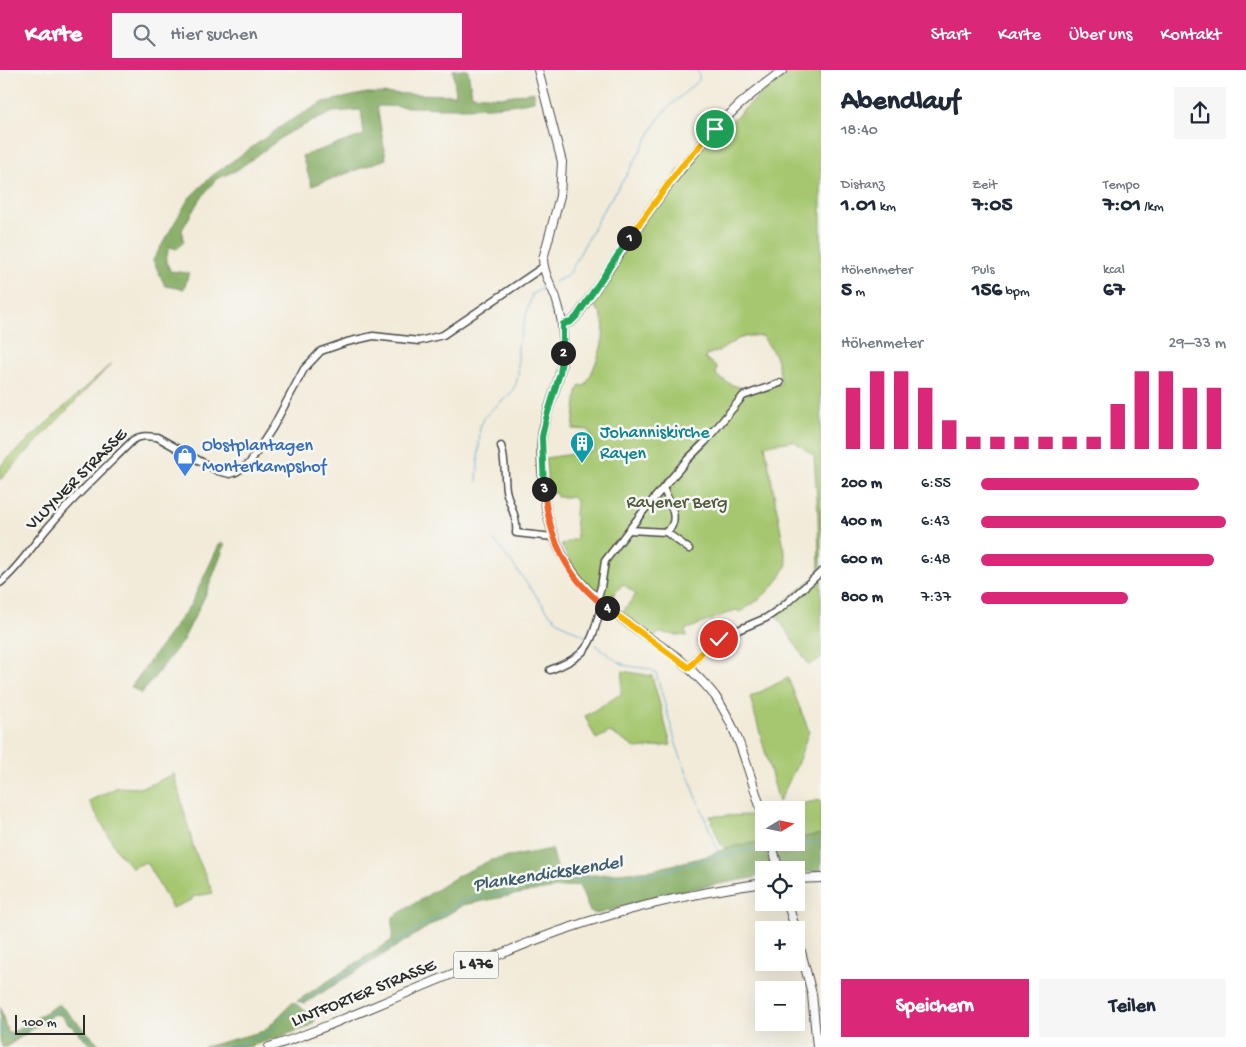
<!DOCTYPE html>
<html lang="de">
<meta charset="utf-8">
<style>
body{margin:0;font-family:"Gochi Hand",sans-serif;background:#f6f6f7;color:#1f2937;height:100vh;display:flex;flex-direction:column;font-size:19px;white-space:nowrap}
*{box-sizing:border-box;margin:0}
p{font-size:16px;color:#747a83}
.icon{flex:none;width:28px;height:28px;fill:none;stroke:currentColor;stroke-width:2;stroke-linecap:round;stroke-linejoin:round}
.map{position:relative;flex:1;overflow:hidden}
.drawer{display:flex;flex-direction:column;background:#fff;width:425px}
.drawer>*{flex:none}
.needle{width:32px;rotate:80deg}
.tools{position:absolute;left:755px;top:731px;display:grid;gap:10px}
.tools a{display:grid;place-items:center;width:50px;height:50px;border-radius:0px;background:#fff;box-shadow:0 5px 20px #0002;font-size:25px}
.scale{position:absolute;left:15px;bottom:12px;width:70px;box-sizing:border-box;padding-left:5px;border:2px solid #2b2b2b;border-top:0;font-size:14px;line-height:18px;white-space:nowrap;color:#2b2b2b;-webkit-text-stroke:4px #f6f6f2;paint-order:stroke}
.pin{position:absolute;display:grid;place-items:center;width:42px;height:42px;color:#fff;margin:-21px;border:2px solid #fff;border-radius:50%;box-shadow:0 1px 5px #0007}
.km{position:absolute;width:25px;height:25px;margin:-12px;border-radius:50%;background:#222;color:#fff;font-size:14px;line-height:25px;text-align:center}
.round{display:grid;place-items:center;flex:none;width:52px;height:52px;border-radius:0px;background:#f6f6f7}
.head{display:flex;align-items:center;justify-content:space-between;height:85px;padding:0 20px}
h1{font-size:28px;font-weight:800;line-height:38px}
.metrics{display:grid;grid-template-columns:repeat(3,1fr);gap:8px;height:85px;padding:5px 20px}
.metrics div{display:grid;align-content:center}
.metrics b{font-size:21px;font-weight:800}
.metrics small{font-size:14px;font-weight:400}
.metrics p{font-size:14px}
.chart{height:140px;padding:10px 20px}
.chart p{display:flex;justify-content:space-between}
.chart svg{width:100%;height:90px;margin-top:5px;stroke:#db2777;stroke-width:6}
.button{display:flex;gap:10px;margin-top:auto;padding:10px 20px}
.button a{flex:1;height:58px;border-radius:0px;background:#db2777;color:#fff;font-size:20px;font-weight:800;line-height:58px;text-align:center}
.button a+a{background:#f6f6f7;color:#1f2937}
ul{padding:0 20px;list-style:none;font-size:16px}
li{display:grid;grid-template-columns:80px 60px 1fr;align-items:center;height:38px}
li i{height:12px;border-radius:6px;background:#db2777}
header{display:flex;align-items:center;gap:30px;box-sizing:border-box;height:70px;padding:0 25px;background:#db2777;color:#fff}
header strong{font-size:24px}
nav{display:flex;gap:28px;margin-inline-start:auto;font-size:18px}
.search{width:350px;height:45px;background:#f6f6f7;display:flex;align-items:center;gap:12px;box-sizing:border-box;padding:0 18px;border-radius:0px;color:#747a83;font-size:19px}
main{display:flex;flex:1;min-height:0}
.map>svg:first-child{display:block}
.green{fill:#a6c770;stroke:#68794e;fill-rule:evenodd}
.forest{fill:#84ac62;stroke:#586c46}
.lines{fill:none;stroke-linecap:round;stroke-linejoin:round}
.stream{stroke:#59a5d2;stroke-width:1}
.minor-casing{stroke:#494845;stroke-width:9}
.major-casing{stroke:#494845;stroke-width:10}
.minor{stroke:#fff;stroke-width:6}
.major{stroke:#fff;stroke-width:8}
.split-1-casing{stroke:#fff;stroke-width:10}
.split-2-casing{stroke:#fff;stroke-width:10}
.split-3-casing{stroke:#fff;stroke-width:10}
.split-4-casing{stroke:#fff;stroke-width:10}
.split-5-casing{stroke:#fff;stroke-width:10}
.split-1{stroke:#f5b400;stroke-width:6}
.split-2{stroke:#22a559;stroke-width:6}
.split-3{stroke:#22a559;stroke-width:6}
.split-4{stroke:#f0652b;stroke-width:6}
.split-5{stroke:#f5b400;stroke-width:6}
.labels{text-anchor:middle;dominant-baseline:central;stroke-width:5;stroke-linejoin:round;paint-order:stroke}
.shield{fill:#f6f6f2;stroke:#686867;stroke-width:1}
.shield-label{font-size:16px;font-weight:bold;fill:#2b2b2b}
.culture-label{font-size:18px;fill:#0d838f;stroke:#f6f6f2;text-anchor:start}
.shop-label{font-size:18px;fill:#366cbe;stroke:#f6f6f2;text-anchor:start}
.street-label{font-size:18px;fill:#2b2b2b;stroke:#f6f6f2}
.park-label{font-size:18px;fill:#505a40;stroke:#f6f6f2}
.water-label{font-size:19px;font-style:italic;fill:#3d5c6e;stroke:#f6f6f2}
</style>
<header>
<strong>Karte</strong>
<div class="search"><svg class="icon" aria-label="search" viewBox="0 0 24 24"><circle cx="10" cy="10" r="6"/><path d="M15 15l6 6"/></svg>Hier suchen</div>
<nav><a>Start</a><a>Karte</a><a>Über uns</a><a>Kontakt</a></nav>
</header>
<main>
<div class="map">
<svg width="821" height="977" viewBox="0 0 821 977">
<rect width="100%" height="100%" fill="#f6f6f2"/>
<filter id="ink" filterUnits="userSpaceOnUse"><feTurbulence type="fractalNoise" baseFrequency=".02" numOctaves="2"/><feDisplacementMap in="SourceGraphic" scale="10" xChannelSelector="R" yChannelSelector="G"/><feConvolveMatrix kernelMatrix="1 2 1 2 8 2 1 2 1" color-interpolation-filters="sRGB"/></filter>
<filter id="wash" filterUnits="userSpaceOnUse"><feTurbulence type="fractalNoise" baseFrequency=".0096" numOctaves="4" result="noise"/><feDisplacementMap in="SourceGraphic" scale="20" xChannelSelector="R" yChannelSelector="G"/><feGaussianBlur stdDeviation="1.12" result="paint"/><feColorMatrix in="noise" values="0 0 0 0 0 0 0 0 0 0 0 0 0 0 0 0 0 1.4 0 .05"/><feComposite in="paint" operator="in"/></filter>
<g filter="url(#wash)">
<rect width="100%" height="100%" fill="#f2ebd9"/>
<g class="green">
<path d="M 787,0 L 821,0 L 821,588 L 809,595 L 776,545 L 779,536 L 819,504 L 818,443 L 814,386 L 794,371 L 765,375 L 787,494 C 778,516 760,530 740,542 L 736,540 L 685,560 L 687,566 L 659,563 L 654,567 L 622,543 L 636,524 L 623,514 L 607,532 L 579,507 L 561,475 L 577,468 L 575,444 L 576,431 L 572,427 L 557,427 L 556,423 L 549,424 L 545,388 L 595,381 L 589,360 L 573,359 L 577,322 L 580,315 L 585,316 C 595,297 618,250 591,234 L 603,216 L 609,204 L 679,99 ZM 748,266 L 763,266 C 766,273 771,278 774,284 C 779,294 780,304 781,314 C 753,319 740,323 716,305 L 717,297 L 705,288 L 706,285 L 719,281 L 738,269 Z"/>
<polygon points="112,293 0,410 0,396"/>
<polygon points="623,601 652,606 671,675 637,679 610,662 596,669 585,646 621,624"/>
<polygon points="788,608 809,661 797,695 779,732 750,627"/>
<polygon points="174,704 194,779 213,823 192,827 192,830 172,838 146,792 132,798 118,782 89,731 118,717 138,718 147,716"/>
<polygon points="821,730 821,764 796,769 796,740 778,740 784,737"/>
<polygon points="759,745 764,757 764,771 726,778 721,775 710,746"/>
</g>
<g class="forest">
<path d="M 453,0 L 468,0 L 472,25 L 500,27 L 534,22 L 534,31 C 483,42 430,37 377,36 L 386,89 L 312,116 L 302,86 L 364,65 L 361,40 L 333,42 L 288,63 L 237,100 L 216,109 L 198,132 L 182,160 L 184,172 L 177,179 L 169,177 L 166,190 L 170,201 L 189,203 L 184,219 L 165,216 L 153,190 L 189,128 L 213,105 L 286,53 L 324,32 L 367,23 L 456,25 Z"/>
<polygon points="220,473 225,475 205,526 182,572 141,624 131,617 191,534"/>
<polygon points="821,764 821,802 796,802 796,800 764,800 764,806 690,819 597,844 590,842 579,815 529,822 463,835 305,933 297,931 392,870 393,847 458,806 491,790 552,779 560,808 652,800 708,786 726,778 764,771 796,772 796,769"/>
<polygon points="293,932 312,945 315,951 309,957 248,977 204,977 264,961"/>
<polygon points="59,934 102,977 92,977 60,945 55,944 6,977 2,977 0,969 0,937 7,961 12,963"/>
</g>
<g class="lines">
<g class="stream">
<polyline points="554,212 568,206 602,142 628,103 659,48 671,35 699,10 699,5 697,0"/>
<polyline points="477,412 480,357 486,345 511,323 516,314 518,305 518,275 532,224 547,216"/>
<polyline points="495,471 550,544 562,554 587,567"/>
<path d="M 595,574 C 605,582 614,590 625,595 C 635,599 649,596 656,603 L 677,677 L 719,784"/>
<polyline points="778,778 821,772"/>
<polyline points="302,932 461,832 474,828 567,811 640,805 663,802 720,785 764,778"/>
<polyline points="0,952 4,965 10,968 57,940 60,940 96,977"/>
<polyline points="225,977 243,973 268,964 298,935"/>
</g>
</g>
</g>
<g filter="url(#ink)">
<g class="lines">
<g class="minor-casing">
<g id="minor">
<path d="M 501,376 C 506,390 504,405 506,420 C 509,434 518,448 516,463 L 553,467"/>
<path d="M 629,460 L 666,462 C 682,451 669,432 663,418"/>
<polyline points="666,462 689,479"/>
<path d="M 0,513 C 20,497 33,474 50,455 C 76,425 105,398 133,370 C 141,365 148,366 157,367 L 218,401 L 230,404 L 236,402 L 249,394 L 273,357 L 304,299 L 321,281 L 347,272 L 373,266 L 419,271 L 443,265 L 543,197"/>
<polyline points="597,530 601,517 605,491 645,439 687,390 705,372 743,326 780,313"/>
<polyline points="689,598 710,572 766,548 781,538 821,502"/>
<path d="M 550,600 C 592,584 590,574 602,534"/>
</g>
</g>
<g class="major-casing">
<g id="major">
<path d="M 538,0 L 562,92 L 560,126 L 543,189 C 543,203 551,215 556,228 C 562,246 564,262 563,281 C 562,311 546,337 542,366 C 540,384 542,404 544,423 C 554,513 610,540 677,587 C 690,599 704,612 715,626 C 740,661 750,708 764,748"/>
<path d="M 563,254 L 571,252 L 577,246 C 626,175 671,102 733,41 C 748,26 766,13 783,0"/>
<polyline points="771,772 779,800"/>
<polyline points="796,809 821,808"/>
<polyline points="787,832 796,860"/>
<polyline points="796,862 812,924 817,977"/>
<path d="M 269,977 C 303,967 335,952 368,939 C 423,916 478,893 533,871 C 607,842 685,824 764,813"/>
</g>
</g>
<use href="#minor" class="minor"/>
<use href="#major" class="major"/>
</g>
</g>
<g class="lines" filter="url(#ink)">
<g class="split-1-casing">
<polyline id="split-1" points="629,168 680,98 715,59"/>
</g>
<g class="split-2-casing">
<polyline id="split-2" points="563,283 563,254 571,252 577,246 629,168"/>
</g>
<g class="split-3-casing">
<polyline id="split-3" points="544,419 542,367 546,349 560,303 563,283"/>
</g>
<g class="split-4-casing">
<path id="split-4" d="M 544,419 C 549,468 566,508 607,538"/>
</g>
<g class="split-5-casing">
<polyline id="split-5" points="607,538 689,598 710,572 719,569"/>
</g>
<use href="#split-1" class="split-1"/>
<use href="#split-2" class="split-2"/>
<use href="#split-3" class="split-3"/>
<use href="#split-4" class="split-4"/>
<use href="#split-5" class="split-5"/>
</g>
<defs>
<g id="building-pin" transform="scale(1.25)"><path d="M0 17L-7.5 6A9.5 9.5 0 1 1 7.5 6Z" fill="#0f9aa8" stroke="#f6f6f2"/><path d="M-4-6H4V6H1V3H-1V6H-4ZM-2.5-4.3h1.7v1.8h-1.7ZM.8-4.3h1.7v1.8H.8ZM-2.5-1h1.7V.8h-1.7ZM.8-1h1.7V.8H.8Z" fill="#fff"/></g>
<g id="shop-pin" transform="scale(1.25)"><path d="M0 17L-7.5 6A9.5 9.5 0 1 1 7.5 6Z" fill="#3f7fe0" stroke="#f6f6f2"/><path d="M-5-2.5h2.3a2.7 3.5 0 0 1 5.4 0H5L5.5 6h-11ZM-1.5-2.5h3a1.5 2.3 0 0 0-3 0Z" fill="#fff"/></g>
</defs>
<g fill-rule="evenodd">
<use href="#building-pin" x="582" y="373"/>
<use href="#shop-pin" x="185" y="386"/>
</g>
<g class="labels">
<rect class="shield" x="453.5" y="881.5" width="45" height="27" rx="4"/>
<g class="shield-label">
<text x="476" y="895">L 476</text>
</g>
<g class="culture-label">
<text x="600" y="363">Johanniskirche<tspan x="600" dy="21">Rayen</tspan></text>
</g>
<g class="shop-label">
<text x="202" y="376">Obstplantagen<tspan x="202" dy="21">Monterkampshof</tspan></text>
</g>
<g class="street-label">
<text transform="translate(77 410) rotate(-45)">VLUYNER STRASSE</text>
<text transform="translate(364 924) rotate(-22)">LINTFORTER STRASSE</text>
</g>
<g class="park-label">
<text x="677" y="433">Rayener Berg</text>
</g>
<g class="water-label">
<text transform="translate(548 805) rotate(-9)">Plankendickskendel</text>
</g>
</g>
</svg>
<div class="tools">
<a><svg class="needle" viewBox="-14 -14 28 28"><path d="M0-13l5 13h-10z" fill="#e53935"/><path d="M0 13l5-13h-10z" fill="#747a83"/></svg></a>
<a><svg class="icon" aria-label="locate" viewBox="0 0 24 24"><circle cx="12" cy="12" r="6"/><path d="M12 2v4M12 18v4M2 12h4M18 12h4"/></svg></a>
<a>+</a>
<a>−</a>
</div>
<div class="scale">100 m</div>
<div class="pin" style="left:715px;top:59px;background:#1e9e55"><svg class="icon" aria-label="arrive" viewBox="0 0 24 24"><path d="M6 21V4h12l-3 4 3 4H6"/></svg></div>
<div class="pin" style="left:719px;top:569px;background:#d93025"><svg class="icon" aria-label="check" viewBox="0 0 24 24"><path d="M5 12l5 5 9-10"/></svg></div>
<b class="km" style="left:629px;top:168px">1</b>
<b class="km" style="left:563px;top:283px">2</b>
<b class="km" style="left:544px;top:419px">3</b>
<b class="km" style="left:607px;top:538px">4</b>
</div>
<section class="drawer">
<div class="head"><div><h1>Abendlauf</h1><p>18:40</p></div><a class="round"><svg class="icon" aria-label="share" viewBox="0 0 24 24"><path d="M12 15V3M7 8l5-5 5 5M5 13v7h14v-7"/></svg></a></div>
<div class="metrics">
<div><p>Distanz</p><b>1.01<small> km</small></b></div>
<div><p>Zeit</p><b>7:05</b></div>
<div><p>Tempo</p><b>7:01<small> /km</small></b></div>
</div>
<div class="metrics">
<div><p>Höhenmeter</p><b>5<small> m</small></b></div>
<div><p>Puls</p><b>156<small> bpm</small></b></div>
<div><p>kcal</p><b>67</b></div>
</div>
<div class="chart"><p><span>Höhenmeter</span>29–33 m</p>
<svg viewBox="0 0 160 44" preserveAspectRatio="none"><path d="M5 44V14M15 44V6M25 44V6M35 44V14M45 44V30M55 44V38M65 44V38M75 44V38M85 44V38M95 44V38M105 44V38M115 44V22M125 44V6M135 44V6M145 44V14M155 44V14"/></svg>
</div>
<ul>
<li><b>200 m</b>6:55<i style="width:89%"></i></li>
<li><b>400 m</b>6:43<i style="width:100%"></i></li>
<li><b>600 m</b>6:48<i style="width:95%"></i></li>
<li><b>800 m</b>7:37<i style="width:60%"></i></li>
</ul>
<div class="button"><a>Speichern</a><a>Teilen</a></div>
</section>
</main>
